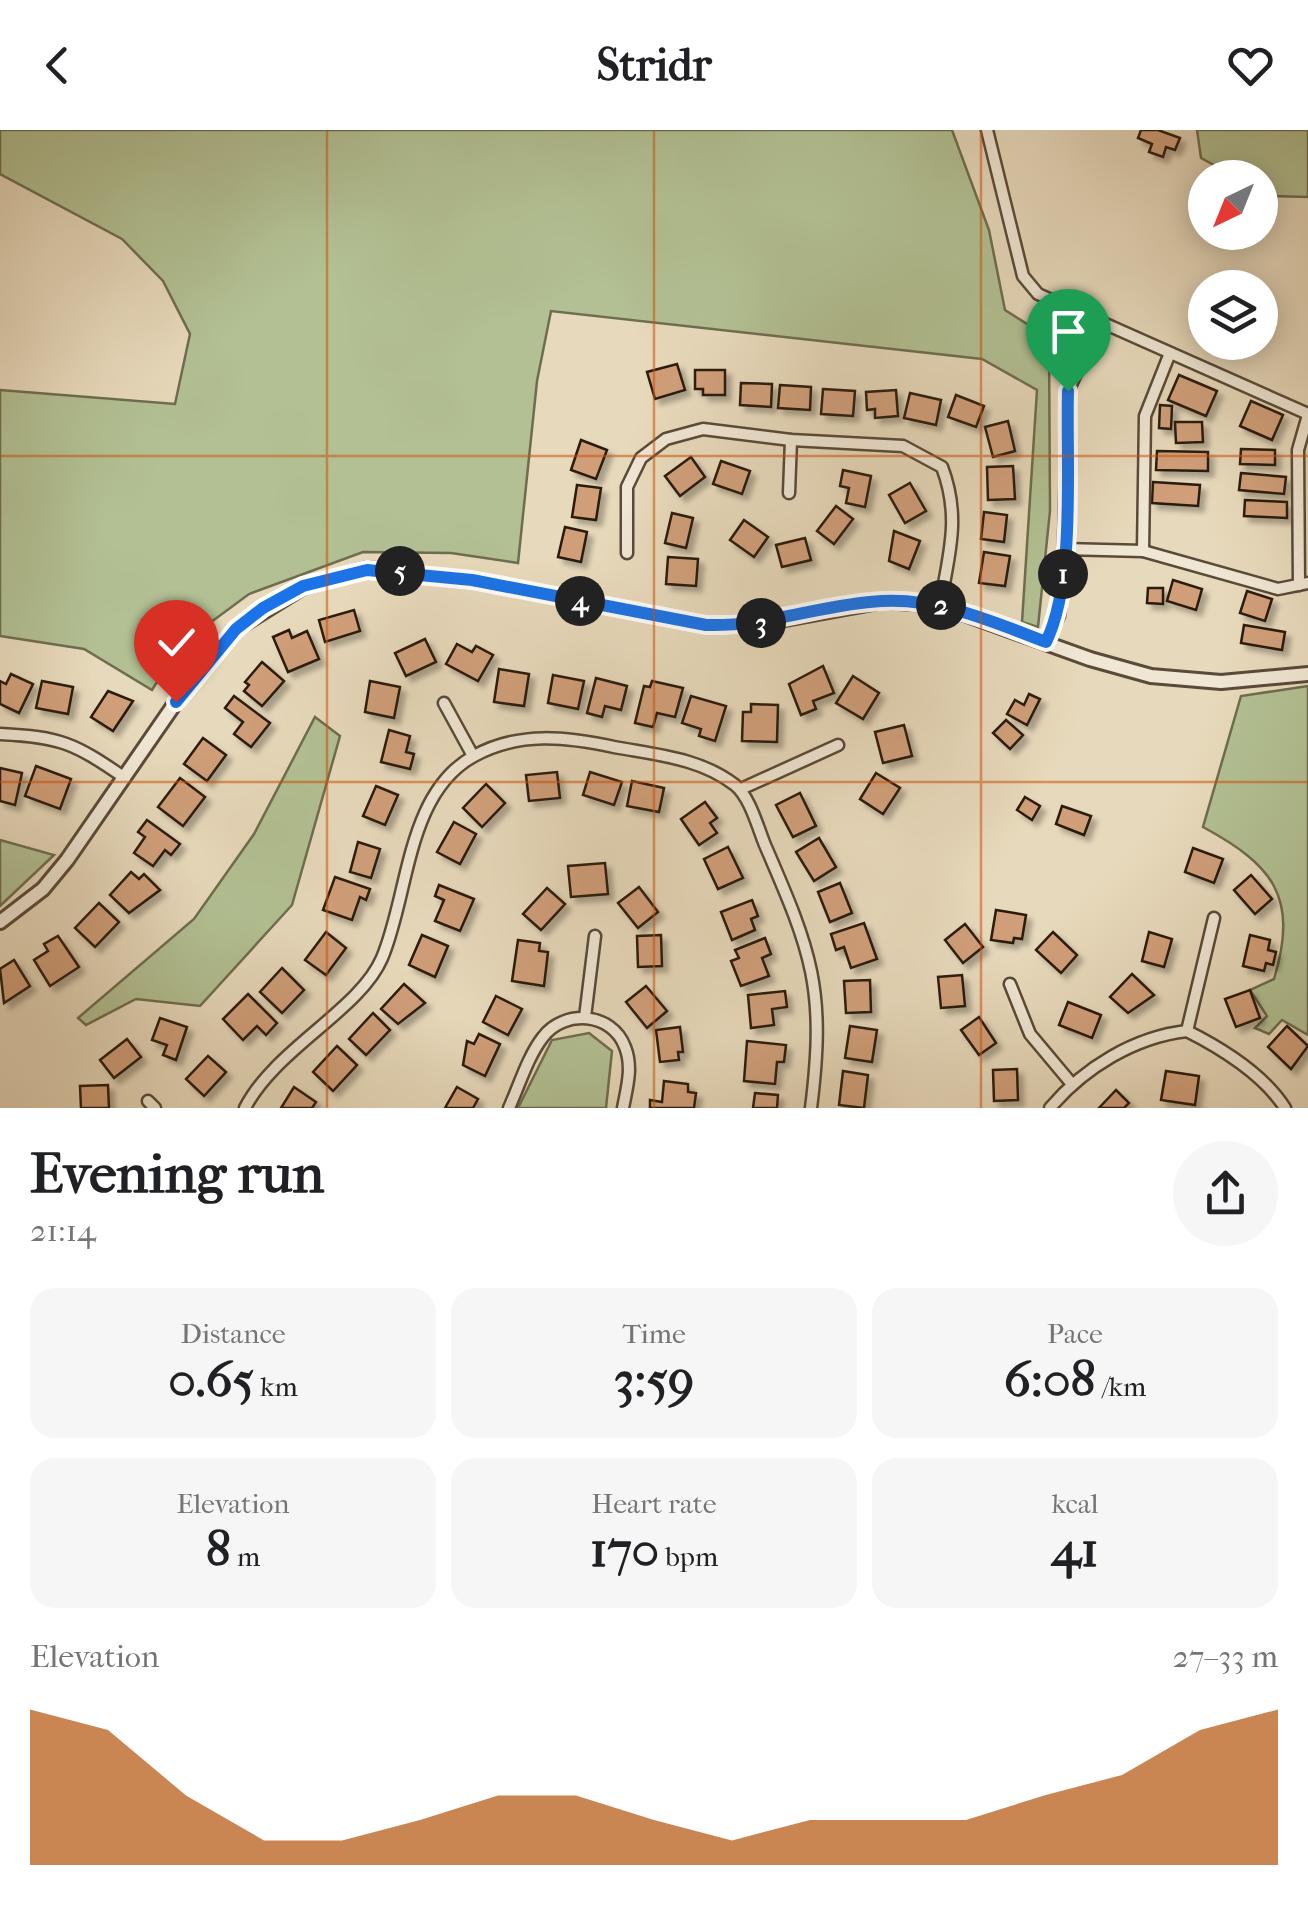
<!DOCTYPE html>
<meta charset="utf-8">
<style>
body{margin:0;font-family:"IM FELL French Canon",serif;background:#f6f6f6;color:#202124;height:100vh;display:flex;flex-direction:column;font-size:38px;white-space:nowrap}
*{box-sizing:border-box;margin:0}
p{font-size:32px;color:#757577}
.icon{flex:none;width:55px;height:55px;fill:none;stroke:currentColor;stroke-width:2;stroke-linecap:round;stroke-linejoin:round}
.map{position:relative;height:978px;overflow:hidden}
.sheet{display:flex;flex-direction:column;background:#fff;flex:1}
.sheet>*{flex:none}
.needle{width:65px;rotate:223deg}
.tools{position:absolute;left:1188px;top:30px;display:grid;gap:20px}
.tools a{display:grid;place-items:center;width:90px;height:90px;border-radius:50%;background:#fff;box-shadow:0 5px 25px #0003;font-size:50px}
.pin{position:absolute;display:grid;place-items:center;width:85px;height:85px;color:#fff;margin:-102px -42px;border-radius:50% 50% 50% 0;rotate:-45deg;box-shadow:0 0 10px #0007}
.pin .icon{rotate:45deg}
.km{position:absolute;width:50px;height:50px;margin:-25px;border-radius:50%;background:#222;color:#fff;font-size:28px;line-height:50px;text-align:center}
.round{display:grid;place-items:center;flex:none;width:105px;height:105px;border-radius:52px;background:#f6f6f6}
.summary{display:flex;align-items:center;justify-content:space-between;height:170px;padding:0 30px}
h1{font-size:55px;font-weight:800;line-height:75px}
.metrics{display:grid;grid-template-columns:repeat(3,1fr);gap:15px;height:170px;padding:10px 30px}
.metrics div{display:grid;align-content:center;border-radius:25px;background:#f6f6f6;text-align:center}
.metrics b{font-size:50px;font-weight:800}
.metrics small{font-size:28px;font-weight:400}
.metrics p{font-size:28px}
.chart{height:280px;padding:20px 30px}
.chart p{display:flex;justify-content:space-between}
.chart svg{width:100%;height:180px;margin-top:10px;fill:#b45309;opacity:.7}
header{display:flex;justify-content:space-between;align-items:center;height:130px;padding:0 30px;background:#fff;font-size:45px;font-weight:800}
.map>svg:first-child{display:block}
.green{fill:#b2c093;stroke:#6e6d50;stroke-width:2.5}
.building{fill:#d09f7a;stroke:#2b1a0d;stroke-width:2.5;filter:url(#shadow)}
.lines{fill:none;stroke-linecap:round;stroke-linejoin:round}
.minor-casing{stroke:#5a4a38;stroke-width:15}
.tertiary-casing{stroke:#5a4a38;stroke-width:18}
.minor{stroke:#efe6d3;stroke-width:10}
.tertiary{stroke:#efe6d3;stroke-width:12}
.route-casing{stroke:#fff;stroke-width:20}
.route{stroke:#1a73e8;stroke-width:12}
.grid{fill:none;stroke:#cc500c;stroke-width:2.5;stroke-opacity:0.55}
</style>
<header><svg class="icon" aria-label="back" viewBox="0 0 24 24"><path d="M15 5l-7 7 7 7"/></svg>Stridr<svg class="icon" aria-label="heart" viewBox="0 0 24 24"><path d="M12 20l-8-8c-3-5 5-10 8-4 3-6 11-1 8 4z"/></svg></header>
<div class="map">
<svg width="1308" height="978" viewBox="0 0 1308 978">
<defs>
<filter id="shadow"><feDropShadow dx="5.5" dy="5.5" stdDeviation="2.5" flood-color="#0004"/></filter>
</defs>
<rect width="100%" height="100%" fill="#e7d9bb"/>
<filter id="stains"><feTurbulence type="fractalNoise" baseFrequency=".002" numOctaves="4"/><feColorMatrix values="0 0 0 0 .2 0 0 0 0 .09 0 0 0 0 .02 0 0 0 .5 -.17"/></filter>
<radialGradient id="worn" r=".72"><stop offset=".6" stop-color="#630" stop-opacity="0"/><stop offset="1" stop-color="#630" stop-opacity=".3"/></radialGradient>
<g class="green">
<polygon points="0,0 952,0 989,100 1005,180 1049,208 1050,381 1038,497 1022,492 1037,260 982,229 551,181 537,251 518,433 451,423 363,422 249,464 180,515 152,560 84,519 0,506 0,260 175,274 190,204 163,151 122,109 0,44"/>
<polygon points="1197,0 1308,0 1308,67 1268,66 1260,61 1260,48 1236,47 1201,28"/>
<path d="M 1308,556 L 1308,905 L 1282,890 L 1269,904 L 1255,898 L 1267,886 L 1250,860 L 1274,849 C 1299,767 1273,735 1203,697 L 1241,566 Z"/>
<polygon points="315,587 340,606 292,775 200,876 136,869 86,895 78,888 194,789 254,704"/>
<polygon points="0,710 54,725 0,776"/>
<polygon points="589,903 612,921 606,978 518,978 552,910"/>
</g>
<g class="building">
<polygon points="1141,0 1158,0 1180,8 1175,20 1166,17 1163,27 1149,22 1152,14 1138,8"/>
<polygon points="677,234 685,260 655,269 647,242"/>
<polygon points="695,240 725,240 725,265 703,265 703,259 695,259"/>
<polygon points="1179,245 1217,261 1206,286 1168,270"/>
<polygon points="741,253 772,254 771,277 740,275"/>
<polygon points="780,255 811,257 810,280 778,278"/>
<polygon points="823,259 855,261 853,286 821,284"/>
<polygon points="896,260 898,286 875,288 875,279 867,280 866,262"/>
<polygon points="910,263 941,270 936,295 904,288"/>
<polygon points="956,265 984,276 976,297 948,287"/>
<polygon points="1251,271 1283,285 1272,310 1240,296"/>
<polygon points="1160,275 1172,276 1171,299 1159,298"/>
<polygon points="1008,291 1015,321 993,327 985,297"/>
<polygon points="1175,292 1202,292 1203,312 1176,313"/>
<polygon points="581,310 607,320 596,349 571,340"/>
<polygon points="1241,319 1275,320 1275,335 1240,334"/>
<polygon points="1157,321 1208,322 1208,341 1156,340"/>
<polygon points="691,327 705,347 680,366 665,346"/>
<polygon points="721,331 750,341 742,364 713,354"/>
<polygon points="1013,336 1015,369 988,370 987,337"/>
<polygon points="843,340 871,346 865,377 846,373 849,358 840,356"/>
<polygon points="1241,343 1286,347 1284,364 1239,360"/>
<polygon points="1153,352 1200,355 1198,376 1152,373"/>
<polygon points="910,353 926,381 905,393 889,365"/>
<polygon points="577,355 601,358 596,390 572,387"/>
<polygon points="1245,370 1287,372 1287,388 1244,386"/>
<polygon points="836,376 853,389 834,414 817,401"/>
<polygon points="984,382 1007,385 1004,412 981,409"/>
<polygon points="672,383 693,388 686,418 665,413"/>
<polygon points="744,390 768,407 754,427 730,410"/>
<polygon points="565,397 587,402 581,432 558,427"/>
<polygon points="894,401 920,411 909,439 889,431"/>
<polygon points="805,408 811,430 782,437 776,415"/>
<polygon points="984,422 1010,426 1005,456 979,453"/>
<polygon points="668,427 698,429 696,456 666,454"/>
<polygon points="1173,450 1202,459 1196,480 1167,471"/>
<polygon points="1148,458 1163,458 1163,474 1147,473"/>
<polygon points="1247,461 1272,469 1265,491 1240,483"/>
<polygon points="354,480 360,501 325,512 319,490"/>
<polygon points="1244,495 1285,502 1282,520 1241,513"/>
<polygon points="289,500 292,508 307,501 319,529 288,542 273,507"/>
<polygon points="425,509 436,532 406,546 395,523"/>
<polygon points="457,514 472,522 476,516 493,525 478,551 446,534"/>
<polygon points="262,532 284,551 262,576 244,561 249,555 245,552"/>
<polygon points="823,536 834,563 813,571 816,579 801,585 789,554"/>
<polygon points="499,539 529,544 524,576 494,572"/>
<polygon points="11,544 33,554 19,583 0,574 0,551 6,554"/>
<polygon points="553,545 584,551 578,579 548,573"/>
<polygon points="853,546 879,563 863,589 836,573"/>
<polygon points="596,548 627,556 621,580 605,576 602,587 587,583"/>
<polygon points="42,551 73,557 68,584 36,578"/>
<polygon points="370,551 400,557 394,588 365,582"/>
<polygon points="652,551 683,558 675,587 657,583 653,597 635,593 644,556 650,557"/>
<polygon points="108,561 133,571 113,601 91,587"/>
<polygon points="1029,564 1040,569 1027,595 1007,584 1015,570 1024,575"/>
<polygon points="234,566 270,593 251,617 234,604 243,592 225,578"/>
<polygon points="691,566 726,576 715,611 699,606 701,599 682,593"/>
<polygon points="751,574 778,575 777,612 742,611 743,582 751,582"/>
<polygon points="1006,590 1023,605 1010,619 993,603"/>
<polygon points="904,595 912,626 883,633 875,602"/>
<polygon points="389,600 410,606 406,622 414,624 410,639 381,632"/>
<polygon points="203,608 226,625 207,651 184,634"/>
<polygon points="36,636 71,649 60,679 25,666"/>
<polygon points="0,638 22,643 15,675 0,671"/>
<polygon points="557,642 560,668 529,671 526,645"/>
<polygon points="590,642 622,652 614,675 583,665"/>
<polygon points="876,643 900,658 883,684 860,669"/>
<polygon points="180,648 205,667 183,696 158,677"/>
<polygon points="632,651 664,658 659,682 627,676"/>
<polygon points="486,654 505,673 482,697 463,678"/>
<polygon points="376,656 398,665 385,695 363,686"/>
<polygon points="800,663 816,696 793,707 776,675"/>
<polygon points="1025,667 1040,676 1032,690 1017,680"/>
<polygon points="705,672 717,688 710,693 717,703 699,715 681,689"/>
<polygon points="1062,676 1091,686 1084,705 1056,694"/>
<polygon points="147,690 180,714 171,725 165,720 153,736 134,723 145,707 138,702"/>
<polygon points="454,692 476,704 460,734 437,722"/>
<polygon points="819,708 836,737 814,751 796,722"/>
<polygon points="358,712 380,719 371,748 350,742"/>
<polygon points="728,717 743,748 718,759 704,729"/>
<polygon points="1193,718 1223,729 1214,753 1185,742"/>
<polygon points="605,733 608,764 571,767 568,736"/>
<polygon points="131,742 139,749 144,744 160,760 129,783 110,765"/>
<polygon points="1251,745 1272,769 1255,784 1234,760"/>
<polygon points="335,747 370,759 366,770 360,767 352,790 323,780"/>
<polygon points="840,753 852,783 830,792 818,762"/>
<polygon points="439,755 474,769 460,801 435,791 444,770 435,766"/>
<polygon points="639,757 658,782 638,798 618,773"/>
<polygon points="547,758 565,774 541,800 523,784"/>
<polygon points="752,770 758,786 751,789 755,800 732,810 721,782"/>
<polygon points="99,773 119,792 95,817 75,798"/>
<polygon points="996,780 1026,785 1022,809 1014,808 1013,813 991,810"/>
<polygon points="864,793 877,829 851,838 844,817 836,820 831,804"/>
<polygon points="965,794 983,817 963,833 945,810"/>
<polygon points="326,802 346,818 326,845 305,830"/>
<polygon points="1053,802 1077,825 1061,843 1036,820"/>
<polygon points="1149,802 1172,809 1164,837 1142,831"/>
<polygon points="422,805 448,816 435,847 409,835"/>
<polygon points="661,805 662,836 638,837 637,806"/>
<polygon points="1250,805 1270,810 1268,820 1276,822 1273,835 1266,833 1264,841 1243,836"/>
<polygon points="58,806 79,837 50,856 34,830 48,821 44,814"/>
<polygon points="765,808 771,824 762,828 769,846 741,856 731,831 739,828 735,820"/>
<polygon points="518,810 540,813 539,821 548,822 544,856 512,851"/>
<polygon points="14,830 30,856 4,873 0,839"/>
<polygon points="282,838 304,860 282,883 260,862"/>
<polygon points="1132,844 1154,865 1128,883 1110,867"/>
<polygon points="962,845 965,876 941,878 938,847"/>
<polygon points="870,850 871,882 846,883 844,851"/>
<polygon points="404,854 425,873 398,894 381,879"/>
<polygon points="646,856 667,881 647,898 626,872"/>
<polygon points="1250,860 1260,888 1236,897 1225,869"/>
<polygon points="785,861 787,877 772,879 774,895 751,898 748,865"/>
<polygon points="248,864 277,893 266,905 257,896 243,910 223,889"/>
<polygon points="496,866 522,879 508,905 483,892"/>
<polygon points="1068,872 1101,885 1092,908 1059,895"/>
<polygon points="373,883 390,900 366,925 349,909"/>
<polygon points="979,887 996,913 979,925 961,900"/>
<polygon points="160,888 187,897 176,930 163,925 167,915 152,910"/>
<polygon points="850,896 877,900 872,932 845,928"/>
<polygon points="1287,896 1308,916 1291,939 1268,917"/>
<polygon points="680,897 683,922 678,922 679,930 660,932 656,900"/>
<polygon points="479,904 500,914 485,946 463,935 467,911 474,914"/>
<polygon points="127,909 141,927 114,948 100,930"/>
<polygon points="747,911 786,915 784,932 777,932 775,954 744,951"/>
<polygon points="337,916 357,935 333,961 313,942"/>
<polygon points="208,926 226,942 204,966 186,949"/>
<polygon points="1017,939 1018,970 994,971 993,940"/>
<polygon points="843,941 868,945 864,978 839,975"/>
<polygon points="1166,941 1199,946 1195,975 1161,970"/>
<polygon points="664,951 688,954 688,962 696,963 694,978 650,978 650,970 662,972"/>
<polygon points="108,955 109,978 81,978 80,956"/>
<polygon points="294,957 316,972 312,978 281,978"/>
<polygon points="457,957 478,969 473,978 445,978"/>
<polygon points="1116,960 1129,973 1124,978 1099,978"/>
<polygon points="755,963 778,965 777,978 753,978"/>
</g>
<g class="lines">
<g class="minor-casing">
<g id="minor">
<polyline points="987,0 1023,146 1038,164 1308,284"/>
<polyline points="789,363 791,310"/>
<polyline points="1064,419 1143,421 1278,459 1308,453"/>
<polyline points="1143,421 1145,286 1170,223"/>
<path d="M 627,423 L 627,357 L 641,328 L 666,309 L 703,299 L 791,310 L 903,316 L 942,337 C 961,387 949,424 940,475"/>
<polyline points="1299,455 1298,320 1308,285"/>
<polyline points="1046,512 1059,486 1063,451 1068,261 1100,192"/>
<polyline points="444,573 473,626"/>
<path d="M 0,604 C 61,607 74,613 125,648"/>
<polyline points="741,659 838,615"/>
<polyline points="1010,854 1030,904 1071,953"/>
<polyline points="585,887 595,806"/>
<polyline points="1187,901 1214,788"/>
<polyline points="148,971 155,978"/>
<path d="M 245,978 C 275,919 360,880 382,828 C 409,765 406,663 474,626 C 519,601 567,607 614,617 C 657,625 700,628 735,655 C 750,667 758,698 765,715 C 812,823 826,859 811,978"/>
<path d="M 509,978 C 519,956 528,926 543,907 C 564,879 612,882 625,917 C 633,937 627,957 623,978"/>
<path d="M 1050,978 C 1084,938 1134,907 1187,901 C 1221,918 1264,945 1285,978"/>
</g>
</g>
<g class="tertiary-casing">
<polyline id="tertiary" points="0,792 43,759 67,730 176,572 236,499 303,457 367,439 472,450 706,495 769,492 884,471 940,475 1090,529 1151,546 1221,552 1308,544"/>
</g>
<use href="#minor" class="minor"/>
<use href="#tertiary" class="tertiary"/>
</g>
<g class="lines">
<g class="route-casing">
<path id="route" d="M 176,572 L 236,499 L 263,478 L 303,456 L 367,440 L 472,450 L 706,495 C 767,497 822,474 882,471 C 940,468 993,492 1046,512 C 1076,451 1066,332 1068,261"/>
</g>
<use href="#route" class="route"/>
</g>
<path class="grid" d="M 327,0 L 327,978M 654,0 L 654,978M 981,0 L 981,978M 0,326 L 1308,326M 0,652 L 1308,652"/>
<rect width="100%" height="100%" filter="url(#stains)"/>
<rect width="100%" height="100%" fill="url(#worn)"/>
</svg>
<div class="tools">
<a><svg class="needle" viewBox="-14 -14 28 28"><path d="M0-13l5 13h-10z" fill="#e53935"/><path d="M0 13l5-13h-10z" fill="#757577"/></svg></a>
<a><svg class="icon" aria-label="layers" viewBox="0 0 24 24"><path d="M12 4l9 5-9 5-9-5zM3 14l9 5 9-5"/></svg></a>
</div>
<div class="pin" style="left:1068px;top:261px;background:#1e9e55"><svg class="icon" aria-label="arrive" viewBox="0 0 24 24"><path d="M6 21V4h12l-3 4 3 4H6"/></svg></div>
<div class="pin" style="left:176px;top:572px;background:#d93025"><svg class="icon" aria-label="check" viewBox="0 0 24 24"><path d="M5 12l5 5 9-10"/></svg></div>
<b class="km" style="left:1063px;top:444px">1</b>
<b class="km" style="left:941px;top:475px">2</b>
<b class="km" style="left:761px;top:493px">3</b>
<b class="km" style="left:580px;top:471px">4</b>
<b class="km" style="left:400px;top:441px">5</b>
</div>
<section class="sheet">
<div class="summary"><div><h1>Evening run</h1><p>21:14</p></div><a class="round"><svg class="icon" aria-label="share" viewBox="0 0 24 24"><path d="M12 15V3M7 8l5-5 5 5M5 13v7h14v-7"/></svg></a></div>
<div class="metrics">
<div><p>Distance</p><b>0.65<small> km</small></b></div>
<div><p>Time</p><b>3:59</b></div>
<div><p>Pace</p><b>6:08<small> /km</small></b></div>
</div>
<div class="metrics">
<div><p>Elevation</p><b>8<small> m</small></b></div>
<div><p>Heart rate</p><b>170<small> bpm</small></b></div>
<div><p>kcal</p><b>41</b></div>
</div>
<div class="chart"><p><span>Elevation</span>27–33 m</p>
<svg viewBox="0 0 160 44" preserveAspectRatio="none"><path d="M0 44V6L10 11L20 27L30 38L40 38L50 33L60 27L70 27L80 33L90 38L100 33L110 33L120 33L130 27L140 22L150 11L160 6V44z"/></svg>
</div>
</section>
